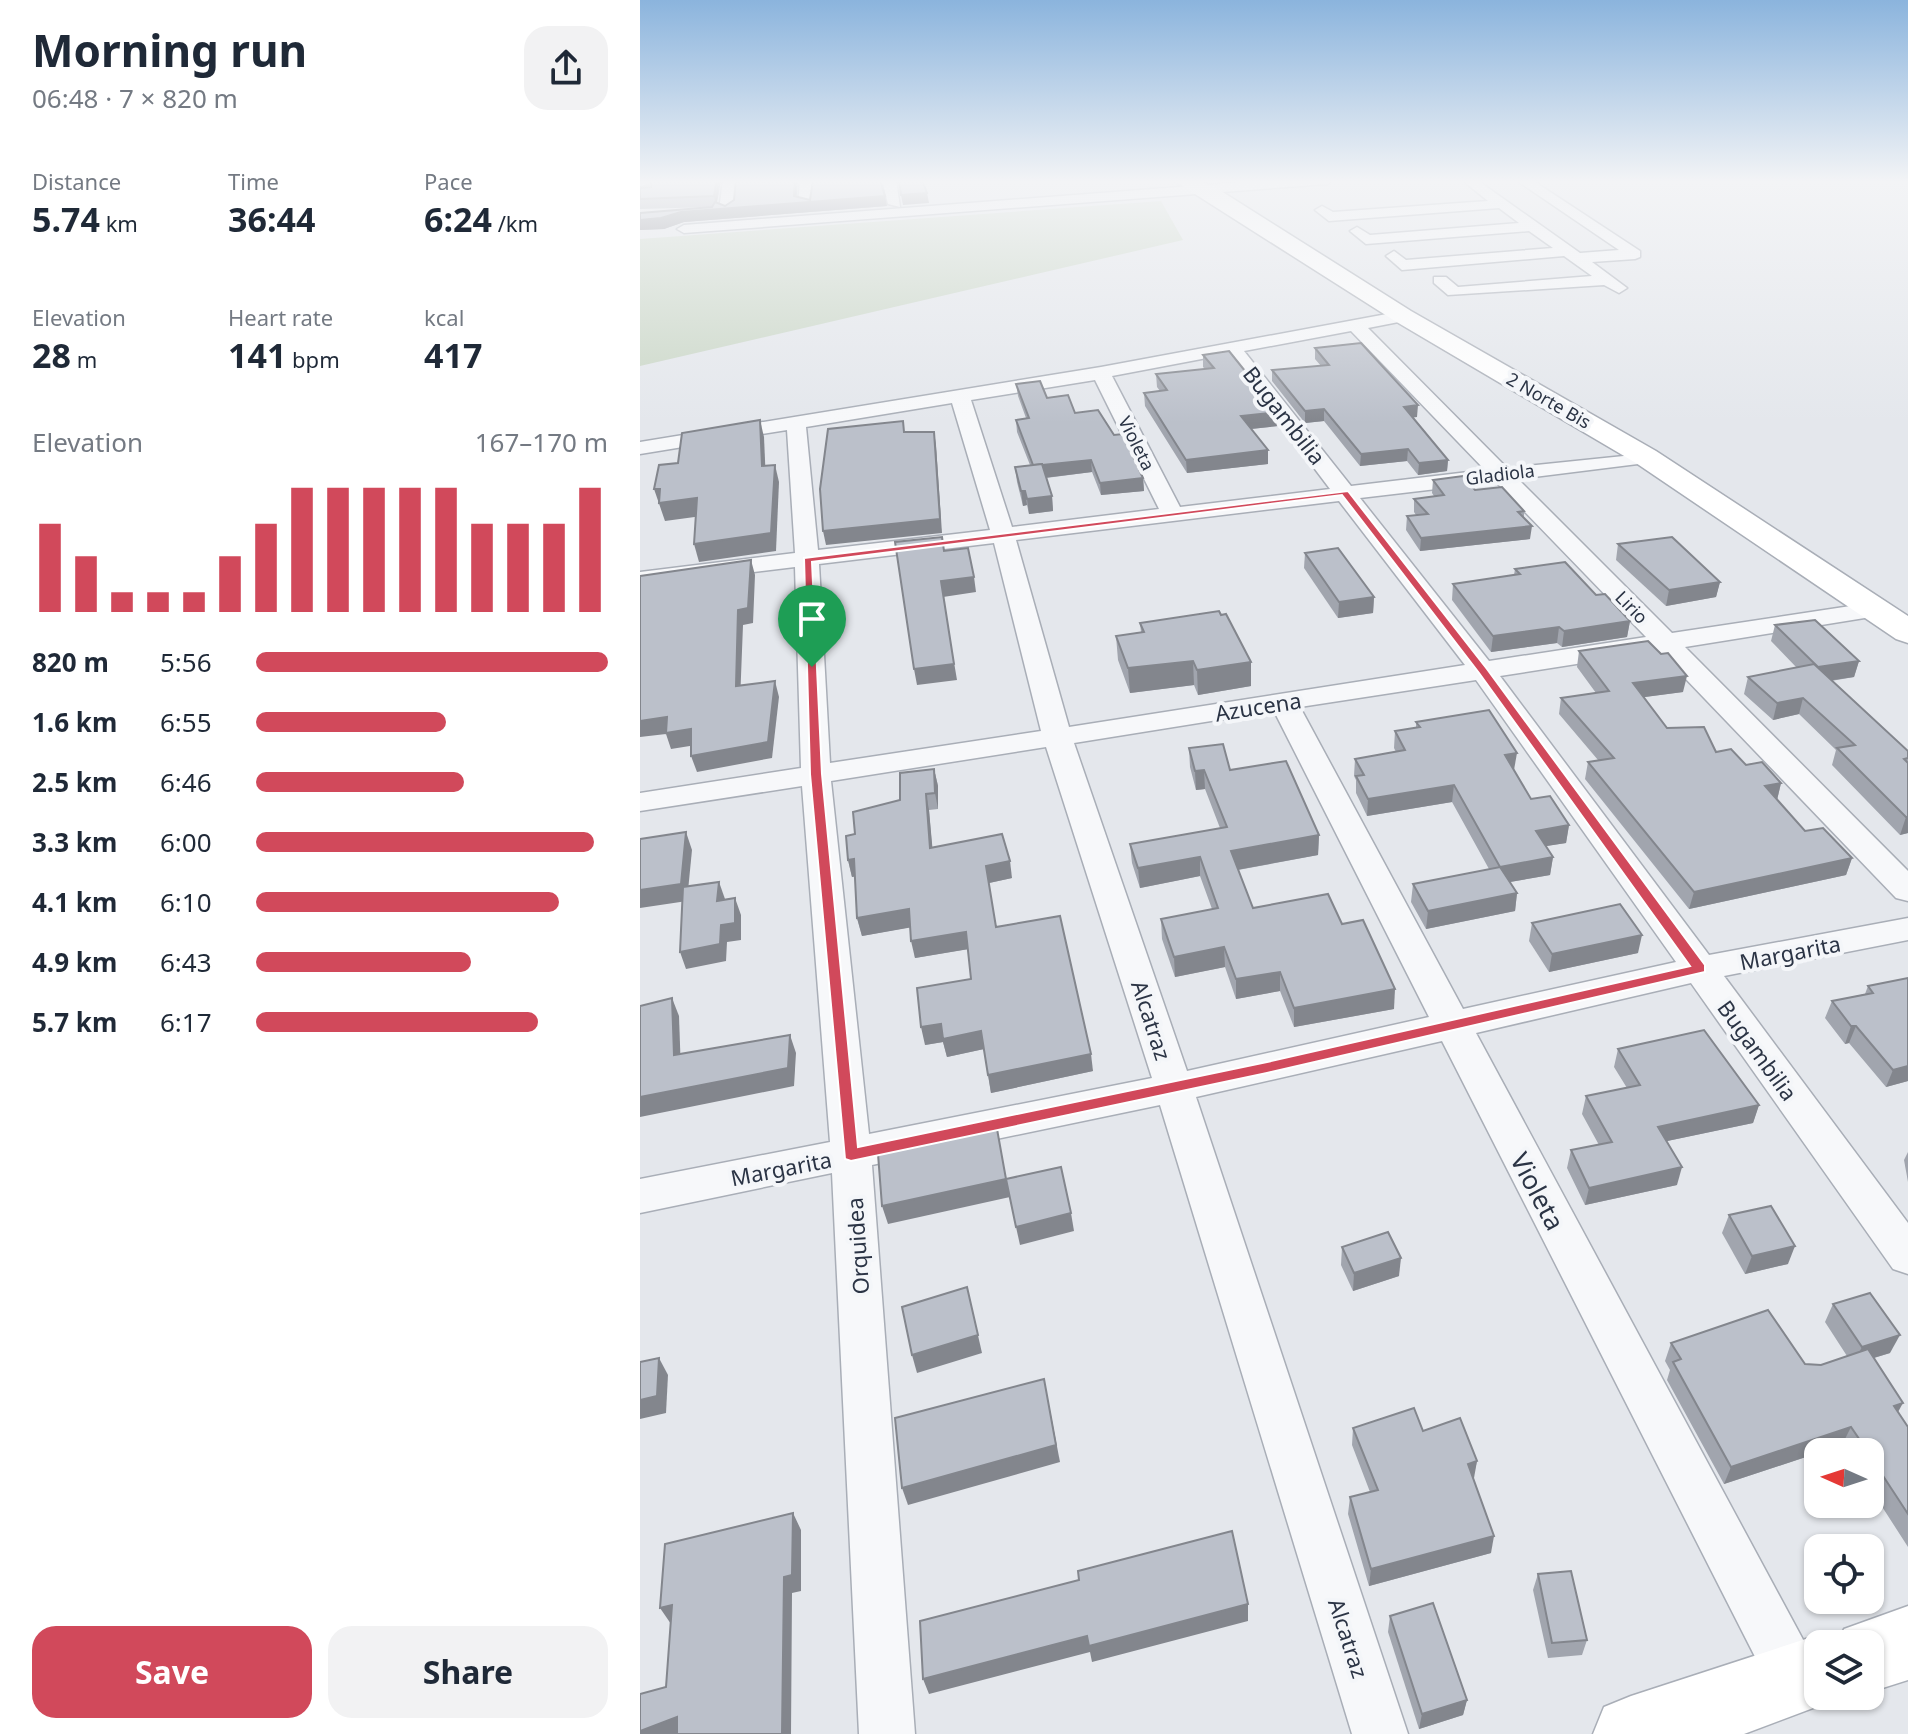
<!DOCTYPE html>
<meta charset="utf-8">
<style>
body{margin:0;font-family:"Noto Sans",sans-serif;background:#f2f2f3;color:#1f2937;height:100vh;display:flex;flex-direction:column;font-size:30px;white-space:nowrap}
*{box-sizing:border-box;margin:0}
p{font-size:26px;color:#747a83}
.icon{flex:none;width:44px;height:44px;fill:none;stroke:currentColor;stroke-width:2;stroke-linecap:round;stroke-linejoin:round}
.map{position:relative;flex:1;overflow:hidden}
.drawer{display:flex;flex-direction:column;background:#fff;width:640px}
.drawer>*{flex:none}
.needle{width:52px;rotate:273deg}
.buttons{position:absolute;left:1164px;top:1438px;display:grid;gap:16px}
.buttons a{display:grid;place-items:center;width:80px;height:80px;border-radius:16px;background:#fff;box-shadow:0 2px 6px #0004;font-size:40px}
.pin{position:absolute;display:grid;place-items:center;width:68px;height:68px;color:#fff;margin:-82px -34px;border-radius:50% 50% 50% 0;rotate:-45deg;box-shadow:0 0 8px #0007}
.pin .icon{rotate:45deg}
.round{display:grid;place-items:center;flex:none;width:84px;height:84px;border-radius:24px;background:#f2f2f3}
.head{display:flex;align-items:center;justify-content:space-between;height:136px;padding:0 32px}
h1{font-size:44px;font-weight:700;line-height:60px}
.metrics{display:grid;grid-template-columns:repeat(3,1fr);gap:12px;height:136px;padding:8px 32px}
.metrics div{display:grid;align-content:center}
.metrics b{font-size:34px;font-weight:700}
.metrics small{font-size:22px;font-weight:400}
.metrics p{font-size:22px}
.chart{height:224px;padding:16px 32px}
.chart p{display:flex;justify-content:space-between}
.chart svg{width:100%;height:144px;margin-top:8px;stroke:#d1495b;stroke-width:6}
.cta{display:flex;gap:16px;margin-top:auto;padding:16px 32px}
.cta a{flex:1;height:92px;border-radius:24px;background:#d1495b;color:#fff;font-size:32px;font-weight:700;line-height:92px;text-align:center}
.cta a+a{background:#f2f2f3;color:#1f2937}
ul{padding:0 32px;list-style:none;font-size:26px}
li{display:grid;grid-template-columns:128px 96px 1fr;align-items:center;height:60px}
li i{height:20px;border-radius:10px;background:#d1495b}
main{display:flex;flex:1;min-height:0}
.map>svg:first-child{display:block}
.green{fill:#c9d6c5}
.lines{fill:none;stroke-linecap:round;stroke-linejoin:round}
.street-casing{stroke:#a9aeb7;stroke-width:3}
.secondary-casing{stroke:#a9aeb7;stroke-width:3}
.street{fill:#f7f8fa;fill-rule:evenodd}
.secondary{fill:#fff;fill-rule:evenodd}
.wall{fill:#a1a5ae}
.shaded-wall{fill:#83868d}
.building{fill:#bbc0ca;stroke:#83868d;stroke-width:2}
.route{fill:#d1495b;stroke:#fff;stroke-width:2;fill-rule:evenodd}
.labels{text-anchor:middle;dominant-baseline:central;stroke-width:8;stroke-linejoin:round;paint-order:stroke}
.far-street-label{font-size:18px;fill:#2b3445;stroke:#f4f6f9}
.street-label{font-size:22px;fill:#2b3445;stroke:#f4f6f9}
.near-street-label{font-size:26px;fill:#2b3445;stroke:#f4f6f9}
</style>
<main>
<section class="drawer">
<div class="head"><div><h1>Morning run</h1><p>06:48 · 7 × 820 m</p></div><a class="round"><svg class="icon" aria-label="share" viewBox="0 0 24 24"><path d="M12 15V3M7 8l5-5 5 5M5 13v7h14v-7"/></svg></a></div>
<div class="metrics">
<div><p>Distance</p><b>5.74<small> km</small></b></div>
<div><p>Time</p><b>36:44</b></div>
<div><p>Pace</p><b>6:24<small> /km</small></b></div>
</div>
<div class="metrics">
<div><p>Elevation</p><b>28<small> m</small></b></div>
<div><p>Heart rate</p><b>141<small> bpm</small></b></div>
<div><p>kcal</p><b>417</b></div>
</div>
<div class="chart"><p><span>Elevation</span>167–170 m</p>
<svg viewBox="0 0 160 44" preserveAspectRatio="none"><path d="M5 44V17M15 44V27M25 44V38M35 44V38M45 44V38M55 44V27M65 44V17M75 44V6M85 44V6M95 44V6M105 44V6M115 44V6M125 44V17M135 44V17M145 44V17M155 44V6"/></svg>
</div>
<ul>
<li><b>820 m</b>5:56<i style="width:100%"></i></li>
<li><b>1.6 km</b>6:55<i style="width:54%"></i></li>
<li><b>2.5 km</b>6:46<i style="width:59%"></i></li>
<li><b>3.3 km</b>6:00<i style="width:96%"></i></li>
<li><b>4.1 km</b>6:10<i style="width:86%"></i></li>
<li><b>4.9 km</b>6:43<i style="width:61%"></i></li>
<li><b>5.7 km</b>6:17<i style="width:80%"></i></li>
</ul>
<div class="cta"><a>Save</a><a>Share</a></div>
</section>
<div class="map">
<svg width="1268" height="1734" viewBox="0 0 1268 1734">
<rect width="100%" height="100%" fill="#e4e7ec"/>
<polygon class="green" points="521,201 543,240 0,366 0,239"/>
<g class="lines">
<g class="street-casing">
<g id="street">
<polygon points="0,180 28,180 0,186"/>
<polygon points="83,180 97,180 93,210 86,214 79,210"/>
<polygon points="160,180 174,180 170,207 158,204"/>
<polygon points="242,180 256,180 260,207 248,204"/>
<polygon points="630,180 693,180 687,184 44,233 37,229 44,225"/>
<polygon points="822,180 837,180 940,253 979,250 876,180 892,180 1000,251 1000,257 995,259 952,262 987,288 979,293 964,285 808,295 794,283 794,277 806,277 818,287 952,276 924,256 762,270 746,256 754,251 766,260 913,248 889,231 726,244 710,231 717,227 730,235 879,223 859,208 689,221 675,210 682,206 693,212 848,201"/>
<path d="M 763,311 L 772,316 L 769,320 L 728,328 L 867,468 L 1013,453 L 1016,457 L 1013,461 L 1006,463 L 878,479 L 1032,633 L 1237,602 L 1249,609 L 1237,616 L 1045,647 L 1268,871 L 1268,901 L 1256,898 L 1019,651 L 860,676 L 1069,955 L 1268,918 L 1268,940 L 1084,976 L 1268,1223 L 1268,1274 L 1253,1269 L 1051,983 L 836,1033 L 1174,1660 L 1178,1669 L 1174,1698 L 1155,1706 L 1136,1698 L 802,1041 L 556,1097 L 768,1734 L 712,1734 L 520,1105 L 232,1165 L 275,1734 L 219,1734 L 192,1173 L 0,1213 L 0,1179 L 190,1142 L 162,786 L 0,811 L 0,793 L 161,768 L 155,567 L 0,586 L 0,572 L 155,553 L 147,430 L 0,454 L 0,442 L 461,367 ZM 711,331 L 845,470 L 711,486 L 604,351 ZM 588,354 L 690,489 L 540,507 L 472,376 ZM 455,380 L 519,509 L 372,527 L 331,400 ZM 312,403 L 350,530 L 178,550 L 166,427 ZM 856,482 L 1006,637 L 849,661 L 720,498 ZM 699,501 L 825,665 L 429,727 L 376,540 ZM 354,543 L 401,731 L 190,763 L 179,564 ZM 836,680 L 1036,962 L 823,1009 L 660,707 ZM 634,711 L 789,1017 L 547,1071 L 434,743 ZM 406,747 L 512,1078 L 229,1134 L 191,781 Z"/>
</g>
</g>
<g class="secondary-casing">
<g id="secondary">
<polygon points="533,180 558,180 581,191 771,311 1016,451 1268,616 1268,643 1256,639 996,463 755,321"/>
<polygon points="1268,1606 1268,1680 1230,1692 1230,1644 1178,1644 1178,1696 1205,1696 1104,1734 953,1734 964,1707 991,1696 1178,1635 1198,1643 1204,1629"/>
</g>
</g>
<use href="#street" class="street"/>
<use href="#secondary" class="secondary"/>
</g>
<g class="wall">
<polygon points="81,180 77,203 85,206 158,180 156,196 170,200 247,206 44,222 24,229 0,230 0,213 72,207 0,209 0,188"/>
<polygon points="675,348 777,417 772,417 808,460 807,471 778,475 767,461 720,466 684,421 665,423 632,381 632,370 681,366 675,359"/>
<polygon points="563,355 638,412 638,426 611,429 628,464 547,473 505,406 504,393 520,391 517,387 516,374 565,369 563,367"/>
<polygon points="376,384 407,398 435,413 503,478 504,491 461,495 452,472 406,478 412,496 413,511 389,514 387,505 383,506 377,482 375,467 390,465 377,432 376,420 386,418 378,396"/>
<polygon points="793,480 835,490 884,511 884,517 890,539 780,551 766,530 767,516 776,515 774,512 774,499 794,496 792,493"/>
<polygon points="978,544 1080,582 1076,597 1026,606 976,560"/>
<polygon points="665,553 734,597 733,613 698,618 664,568"/>
<polygon points="875,569 956,595 990,621 987,637 922,647 917,643 851,652 812,600 813,584 874,575"/>
<polygon points="581,615 611,662 611,686 558,695 554,685 490,693 478,660 476,636 501,632 500,623"/>
<polygon points="1135,625 1219,661 1214,677 1191,681 1268,751 1268,833 1260,835 1192,765 1196,750 1159,714 1133,720 1104,694 1108,677 1157,668 1131,641"/>
<polygon points="939,651 1043,692 1004,697 1027,728 1141,783 1137,800 1165,831 1212,858 1206,875 1049,909 945,779 948,762 958,760 919,714 921,698 956,693 937,667"/>
<polygon points="776,722 874,770 891,799 929,825 926,843 906,846 913,857 910,875 870,882 877,893 875,911 786,929 771,902 773,884 849,869 812,802 727,816 716,793 716,780 714,776 715,759 756,752 754,748 755,731 776,728"/>
<polygon points="549,748 590,770 679,835 678,855 598,870 613,908 702,924 754,1009 654,1027 640,991 596,999 585,967 535,977 522,939 521,919 572,909 560,876 500,888 492,863 490,844 580,828 565,789 556,790 550,767"/>
<polygon points="294,769 298,786 298,809 289,810 292,847 372,878 349,883 356,927 453,1071 351,1093 344,1049 307,1057 303,1042 285,1045 331,979 328,949 275,958 271,927 222,936 217,918 215,876 212,877 208,860 215,834 260,800"/>
<polygon points="892,923 998,953 909,972 889,941"/>
<polygon points="1268,978 1268,1081 1246,1087 1209,1043 1205,1044 1185,1018 1192,1001 1225,994 1228,986"/>
<polygon points="978,1049 1119,1105 1113,1123 1027,1141 1037,1185 945,1205 927,1168 931,1150 959,1145 942,1114 946,1096 987,1088 974,1067"/>
<polygon points="1268,1152 1268,1182 1264,1160"/>
<polygon points="1089,1215 1148,1264 1105,1274 1082,1233"/>
<polygon points="702,1247 759,1276 713,1291 701,1265"/>
<polygon points="1193,1304 1250,1353 1234,1358 1258,1412 1268,1427 1268,1547 1230,1488 1230,1452 1207,1452 1202,1445 1084,1484 1027,1380 1030,1370 1025,1361 1031,1343 1165,1364 1181,1365 1207,1356 1185,1322"/>
<polygon points="713,1428 837,1461 833,1478 851,1553 729,1586 708,1514 710,1497 730,1492 712,1445"/>
<polygon points="898,1574 947,1640 942,1655 908,1658 893,1590"/>
<polygon points="750,1616 827,1700 823,1715 779,1729 748,1632"/>
</g>
<g class="shaded-wall">
<polygon points="77,180 81,180 76,206 74,196"/>
<polygon points="155,180 158,180 156,203 245,196 247,206 44,222 24,229 0,230 0,220 41,212 155,203 154,196"/>
<polygon points="287,193 289,203 263,205 261,195"/>
<polygon points="778,405 777,417 763,419 764,407"/>
<polygon points="684,409 684,421 665,423 665,411"/>
<polygon points="638,412 638,426 601,430 601,416"/>
<polygon points="120,420 124,437 126,483 122,466"/>
<polygon points="294,432 296,445 302,533 186,545 183,531"/>
<polygon points="768,449 767,461 720,466 721,454"/>
<polygon points="628,450 628,464 547,473 546,460"/>
<polygon points="451,460 452,472 395,479 394,466"/>
<polygon points="808,460 807,471 778,475 779,463"/>
<polygon points="135,465 139,482 136,551 59,562 54,544"/>
<polygon points="503,478 504,491 461,495 460,483"/>
<polygon points="14,489 20,489 57,498 62,516 25,521"/>
<polygon points="381,491 385,491 387,505 383,506"/>
<polygon points="412,496 413,511 389,514 387,499"/>
<polygon points="892,526 890,539 780,551 781,538"/>
<polygon points="111,560 115,575 113,623 103,625 100,702 96,686 98,610"/>
<polygon points="334,577 336,592 303,597 317,680 277,685 274,669 301,581"/>
<polygon points="1080,582 1076,597 1026,606 1029,590"/>
<polygon points="734,597 733,613 698,618 699,602"/>
<polygon points="990,621 987,637 922,647 924,631"/>
<polygon points="919,627 917,643 851,652 853,636"/>
<polygon points="553,661 554,685 490,693 488,668"/>
<polygon points="1219,661 1214,677 1173,683 1178,667"/>
<polygon points="611,662 611,686 558,695 557,670"/>
<polygon points="1047,676 1043,692 990,699 993,683"/>
<polygon points="135,681 139,697 132,758 57,772 51,756"/>
<polygon points="1163,698 1159,714 1133,720 1137,703"/>
<polygon points="27,717 51,729 56,745 31,749 26,734 0,737 0,721"/>
<polygon points="877,753 874,770 865,755"/>
<polygon points="294,769 298,786 298,809 295,793"/>
<polygon points="564,770 565,789 556,790 555,771"/>
<polygon points="1141,783 1137,800 1125,786"/>
<polygon points="814,785 812,802 727,816 728,799"/>
<polygon points="286,794 289,810 294,865 290,848"/>
<polygon points="1266,817 1268,817 1268,833 1260,835"/>
<polygon points="929,825 926,843 894,848 896,831"/>
<polygon points="46,832 52,850 47,901 0,908 0,890"/>
<polygon points="679,835 678,855 591,871 591,851"/>
<polygon points="560,857 560,876 500,888 498,868"/>
<polygon points="913,857 910,875 858,884 860,867"/>
<polygon points="1212,858 1206,875 1049,909 1054,892"/>
<polygon points="214,859 218,876 212,877 208,860"/>
<polygon points="370,861 372,878 349,883 346,866"/>
<polygon points="79,882 85,899 83,918 77,901"/>
<polygon points="877,893 875,911 786,929 788,911"/>
<polygon points="95,898 101,915 101,940 87,942 86,961 46,969 40,952 81,925"/>
<polygon points="269,909 273,927 222,936 217,918"/>
<polygon points="326,932 329,949 275,958 271,941"/>
<polygon points="1002,935 998,953 909,972 912,954"/>
<polygon points="584,947 585,967 535,977 534,957"/>
<polygon points="640,972 640,991 596,999 596,979"/>
<polygon points="755,989 754,1009 654,1027 654,1008"/>
<polygon points="32,998 39,1016 41,1073 34,1055"/>
<polygon points="301,1024 341,1031 344,1049 307,1057 303,1042 285,1045 281,1027"/>
<polygon points="1211,1026 1216,1026 1209,1043 1205,1044"/>
<polygon points="150,1035 156,1053 154,1086 0,1117 0,1097"/>
<polygon points="451,1054 453,1071 351,1093 348,1075"/>
<polygon points="1268,1066 1268,1081 1246,1087 1253,1070"/>
<polygon points="1119,1105 1113,1123 1013,1144 1018,1127"/>
<polygon points="1042,1167 1037,1185 945,1205 949,1188"/>
<polygon points="366,1179 370,1197 248,1224 242,1206"/>
<polygon points="431,1213 434,1231 380,1245 376,1227"/>
<polygon points="1155,1246 1148,1264 1105,1274 1112,1256"/>
<polygon points="761,1258 759,1276 713,1291 714,1273"/>
<polygon points="327,1287 342,1353 277,1373 272,1355"/>
<polygon points="1260,1335 1250,1353 1213,1364 1222,1347"/>
<polygon points="19,1358 28,1375 26,1413 0,1419 0,1400"/>
<polygon points="404,1379 420,1462 268,1505 262,1488"/>
<polygon points="1263,1403 1253,1421 1254,1406"/>
<polygon points="1211,1427 1202,1445 1084,1484 1091,1467"/>
<polygon points="837,1461 834,1478 825,1481 828,1464"/>
<polygon points="153,1513 161,1530 161,1591 152,1593 151,1734 142,1734 144,1577"/>
<polygon points="854,1536 851,1553 729,1586 731,1569"/>
<polygon points="608,1604 608,1621 452,1662 450,1652 289,1694 283,1679 447,1636"/>
<polygon points="32,1605 31,1624 20,1608"/>
<polygon points="827,1700 823,1715 779,1729 782,1714"/>
<polygon points="37,1717 42,1734 0,1734 0,1731"/>
</g>
<g class="building">
<polygon points="11,180 77,180 74,196 0,199 0,188 11,187"/>
<polygon points="96,180 155,180 154,196 170,200 173,180 240,180 245,196 41,212 21,218 0,220 0,213 72,207 75,202 85,206 94,200"/>
<polygon points="259,180 282,180 287,193 261,195"/>
<polygon points="721,343 778,405 764,407 808,460 779,463 768,449 721,454 684,409 665,411 632,370 689,365 675,348"/>
<polygon points="589,351 638,412 601,416 628,450 546,460 504,393 527,390 516,374 574,368 563,355"/>
<polygon points="400,381 407,398 428,395 435,413 458,410 474,435 483,434 503,478 460,483 451,460 402,465 402,464 393,465 376,420 389,418 376,384"/>
<polygon points="120,420 122,466 135,465 131,533 54,544 57,498 19,503 20,489 14,489 19,465 38,463 42,433"/>
<polygon points="263,421 264,432 294,432 300,519 183,531 180,489 188,429"/>
<polygon points="402,464 412,496 387,499 385,491 381,491 375,467"/>
<polygon points="823,476 835,490 862,487 884,511 878,512 892,526 781,538 767,516 788,514 774,499 804,495 793,480"/>
<polygon points="302,537 304,551 328,548 334,577 301,581 314,664 274,669 255,542"/>
<polygon points="1032,537 1080,582 1029,590 978,544"/>
<polygon points="698,548 734,597 699,602 665,553"/>
<polygon points="111,560 108,608 98,610 96,686 135,681 128,742 51,756 51,729 26,733 27,717 0,721 0,576"/>
<polygon points="925,562 956,595 965,594 990,621 924,631 919,627 853,636 813,584 880,574 875,569"/>
<polygon points="579,611 581,615 586,614 611,662 557,670 553,661 488,668 476,636 504,632 500,623"/>
<polygon points="1175,620 1219,661 1178,667 1135,625"/>
<polygon points="1008,641 1021,654 1028,653 1047,676 993,683 1027,728 1064,727 1076,752 1091,749 1106,765 1122,762 1141,783 1125,786 1165,831 1183,828 1212,858 1054,892 948,762 974,758 921,698 969,691 939,651"/>
<polygon points="1174,664 1268,751 1268,758 1264,759 1268,763 1268,817 1266,817 1197,748 1215,745 1163,698 1137,703 1108,677"/>
<polygon points="849,710 877,753 865,755 891,799 910,796 929,825 896,831 913,857 860,867 814,785 728,799 716,776 724,775 715,759 765,750 755,731 780,727 776,722"/>
<polygon points="583,744 590,770 646,761 679,835 591,851 613,908 688,894 702,924 723,920 755,989 654,1008 640,972 596,979 584,947 534,957 521,919 578,908 560,857 498,868 490,844 587,827 564,770 555,771 549,748"/>
<polygon points="294,769 295,793 286,794 290,848 362,834 370,861 346,866 356,927 420,916 451,1054 348,1075 341,1031 303,1039 301,1024 281,1027 277,988 331,979 326,932 271,941 269,909 217,918 214,859 208,860 206,836 215,834 213,812 260,800 260,773"/>
<polygon points="46,832 41,884 0,890 0,839"/>
<polygon points="860,867 877,893 788,911 773,884"/>
<polygon points="79,882 77,901 95,898 95,923 81,925 80,944 40,952 43,887"/>
<polygon points="980,904 1002,935 912,954 892,923"/>
<polygon points="1268,978 1268,1066 1253,1070 1216,1026 1211,1026 1192,1001 1233,993 1228,986"/>
<polygon points="32,998 34,1055 150,1035 148,1068 0,1097 0,1006"/>
<polygon points="1064,1030 1119,1105 1018,1127 1042,1167 949,1188 931,1150 972,1142 946,1096 1000,1085 978,1049"/>
<polygon points="357,1129 366,1179 242,1206 238,1154"/>
<polygon points="421,1167 431,1213 376,1227 366,1179"/>
<polygon points="1131,1206 1155,1246 1112,1256 1089,1215"/>
<polygon points="748,1232 761,1258 714,1273 702,1247"/>
<polygon points="327,1287 338,1335 272,1355 262,1307"/>
<polygon points="1230,1293 1260,1335 1222,1347 1193,1304"/>
<polygon points="1128,1310 1165,1364 1181,1365 1228,1349 1263,1403 1254,1406 1268,1427 1268,1514 1230,1456 1230,1452 1228,1452 1211,1427 1091,1467 1033,1362 1041,1359 1031,1343"/>
<polygon points="19,1358 17,1396 0,1400 0,1362"/>
<polygon points="404,1379 416,1445 262,1488 255,1418"/>
<polygon points="774,1408 783,1431 820,1418 837,1461 828,1464 854,1536 731,1569 710,1497 738,1490 713,1428"/>
<polygon points="153,1513 152,1575 144,1577 142,1734 37,1734 37,1717 0,1731 0,1694 26,1687 32,1605 20,1608 25,1544"/>
<polygon points="592,1531 608,1604 449,1646 447,1636 283,1679 280,1621 439,1580 438,1571"/>
<polygon points="931,1571 947,1640 912,1643 898,1574"/>
<polygon points="793,1603 827,1700 782,1714 750,1616"/>
</g>
<linearGradient id="sky" x2="0" y2="1"><stop stop-color="#8bb4dd"/><stop offset="0.43" stop-color="#f3f4f6"/><stop offset="1" stop-color="#f3f4f6" stop-opacity="0"/></linearGradient>
<rect width="1268" height="423" fill="url(#sky)"/>
<path class="route" d="M 708,491 L 847,669 L 1065,965 L 1065,972 L 627,1073 L 211,1161 L 205,1159 L 170,774 L 164,558 ZM 702,495 L 839,673 L 1050,966 L 627,1062 L 218,1147 L 182,774 L 172,562 Z"/>
<g class="labels">
<g class="far-street-label">
<text transform="translate(909 400) rotate(30)">2 Norte Bis</text>
<text transform="translate(497 443) rotate(63)">Violeta</text>
<text transform="translate(860 474) rotate(-7)">Gladiola</text>
<text transform="translate(992 607) rotate(46)">Lirio</text>
</g>
<g class="street-label">
<text transform="translate(645 415) rotate(52)">Bugambilia</text>
<text transform="translate(618 706) rotate(-9)">Azucena</text>
<text transform="translate(1150 952) rotate(-11)">Margarita</text>
<text transform="translate(512 1020) rotate(72)">Alcatraz</text>
<text transform="translate(1118 1050) rotate(54)">Bugambilia</text>
<text transform="translate(141 1168) rotate(-11)">Margarita</text>
<text transform="translate(217 1246) rotate(-94)">Orquidea</text>
<text transform="translate(709 1638) rotate(72)">Alcatraz</text>
</g>
<g class="near-street-label">
<text transform="translate(898 1191) rotate(62)">Violeta</text>
</g>
</g>
</svg>
<div class="buttons">
<a><svg class="needle" viewBox="-14 -14 28 28"><path d="M0-13l5 13h-10z" fill="#e53935"/><path d="M0 13l5-13h-10z" fill="#747a83"/></svg></a>
<a><svg class="icon" aria-label="locate" viewBox="0 0 24 24"><circle cx="12" cy="12" r="6"/><path d="M12 2v4M12 18v4M2 12h4M18 12h4"/></svg></a>
<a><svg class="icon" aria-label="layers" viewBox="0 0 24 24"><path d="M12 4l9 5-9 5-9-5zM3 14l9 5 9-5"/></svg></a>
</div>
<div class="pin" style="left:172px;top:667px;background:#1e9e55"><svg class="icon" aria-label="arrive" viewBox="0 0 24 24"><path d="M6 21V4h12l-3 4 3 4H6"/></svg></div>
</div>
</main>
